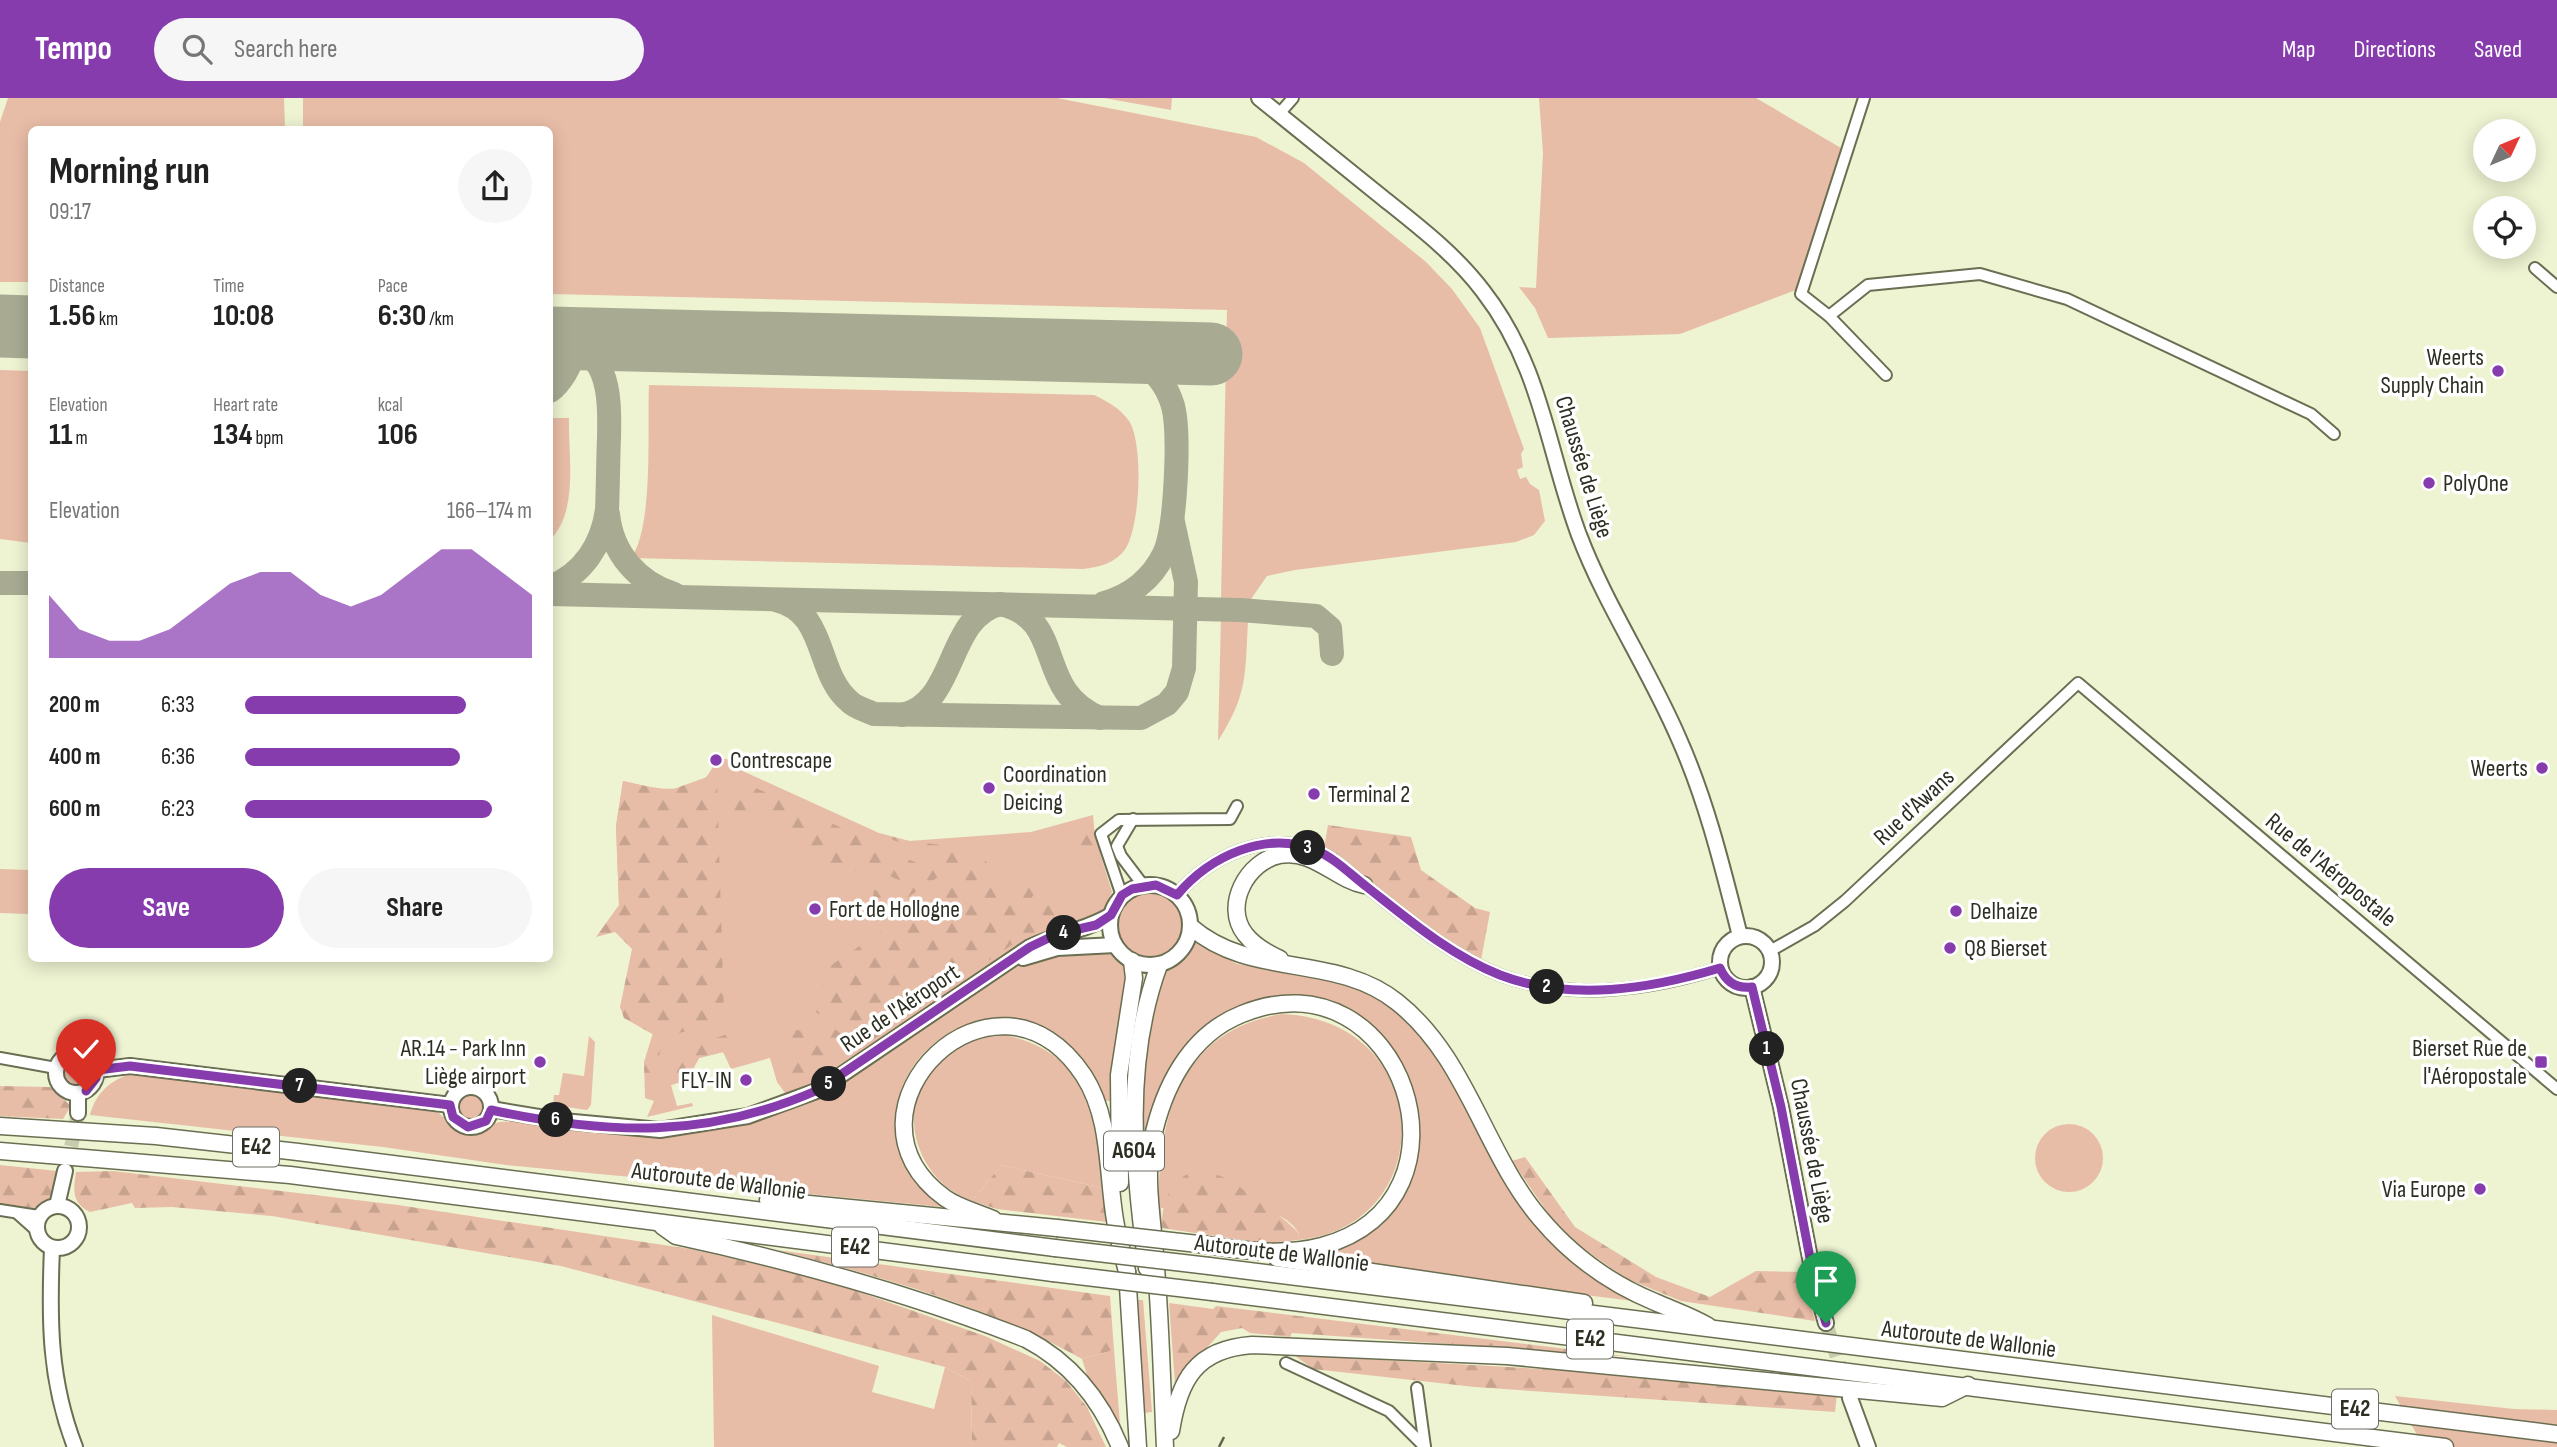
<!DOCTYPE html>
<meta charset="utf-8">
<style>
body{margin:0;font-family:"Sofia Sans Condensed",sans-serif;background:#f6f6f6;color:#222;height:100vh;display:flex;flex-direction:column;font-size:26px;white-space:nowrap}
*{box-sizing:border-box;margin:0}
p{font-size:23px;color:#767676}
.icon{flex:none;width:38px;height:38px;fill:none;stroke:currentColor;stroke-width:2;stroke-linecap:round;stroke-linejoin:round}
.map{position:relative;flex:1;overflow:hidden}
.sheet{position:absolute;left:28px;top:28px;width:525px;height:836px;display:flex;flex-direction:column;background:#fff;border-radius:10px;box-shadow:0 4px 18px #0003}
.sheet>*{flex:none}
.needle{width:46px;rotate:46deg}
.buttons{position:absolute;left:2473px;top:21px;display:grid;gap:14px}
.buttons a{display:grid;place-items:center;width:63px;height:63px;border-radius:50%;background:#fff;box-shadow:0 4px 18px #0003;font-size:35px}
.pin{position:absolute;display:grid;place-items:center;width:60px;height:60px;color:#fff;margin:-72px -30px;border-radius:50% 50% 50% 0;rotate:-45deg;box-shadow:0 0 7px #0007}
.pin .icon{rotate:45deg}
.km{position:absolute;width:35px;height:35px;margin:-18px;border-radius:50%;background:#222;color:#fff;font-size:19px;line-height:35px;text-align:center}
.round{display:grid;place-items:center;flex:none;width:74px;height:74px;border-radius:37px;background:#f6f6f6}
.summary{display:flex;align-items:center;justify-content:space-between;height:119px;padding:0 21px}
h1{font-size:38px;font-weight:700;line-height:52px}
.metrics{display:grid;grid-template-columns:repeat(3,1fr);gap:10px;height:119px;padding:7px 21px}
.metrics div{display:grid;align-content:center}
.metrics b{font-size:30px;font-weight:700}
.metrics small{font-size:19px;font-weight:400}
.metrics p{font-size:19px}
.chart{height:196px;padding:14px 21px}
.chart p{display:flex;justify-content:space-between}
.chart svg{width:100%;height:126px;margin-top:7px;fill:#873cae;opacity:.7}
.cta{display:flex;gap:14px;margin-top:auto;padding:14px 21px}
.cta a{flex:1;height:80px;border-radius:42px;background:#873cae;color:#fff;font-size:28px;font-weight:700;line-height:80px;text-align:center}
.cta a+a{background:#f6f6f6;color:#222}
ul{padding:0 21px;list-style:none;font-size:23px}
li{display:grid;grid-template-columns:112px 84px 1fr;align-items:center;height:52px}
li i{height:18px;border-radius:9px;background:#873cae}
header{display:flex;align-items:center;gap:42px;box-sizing:border-box;height:98px;padding:0 35px;background:#873cae;color:#fff}
header strong{font-size:33px}
nav{display:flex;gap:38px;margin-inline-start:auto;font-size:24px}
.search{width:490px;height:63px;background:#f6f6f6;display:flex;align-items:center;gap:18px;box-sizing:border-box;padding:0 24px;border-radius:38px;color:#767676;font-size:26px}
.map>svg:first-child{display:block}
.grass{fill:#e8bda7}
.forest{fill:url(#forest-firs)}
.lines{fill:none;stroke-linecap:round;stroke-linejoin:round}
.taxiway{stroke:#a8ab92;stroke-width:24}
.runway{stroke:#a8ab92;stroke-width:63}
.major-tunnel{stroke:#c7ccaf;stroke-width:14;stroke-dasharray:14 7;stroke-linecap:butt}
.minor-casing{stroke:#6a6e52;stroke-width:14}
.major-casing{stroke:#6a6e52;stroke-width:18}
.highway-casing{stroke:#6a6e52;stroke-width:19}
.minor{stroke:#fff;stroke-width:10}
.major{stroke:#fff;stroke-width:14}
.highway{stroke:#fff;stroke-width:16}
.rail{stroke:#616351;stroke-width:2.5;stroke-dasharray:12 12;stroke-linecap:butt}
.highway-bridge-casing{stroke:#6a6e52;stroke-width:19;stroke-linecap:butt}
.highway-bridge{stroke:#fff;stroke-width:16}
.route-casing{stroke:#fff;stroke-width:14}
.route{stroke:#873cae;stroke-width:9}
.poi-dot{fill:#873cae;stroke:#fff;stroke-width:2.5}
.labels{text-anchor:middle;dominant-baseline:central;stroke-width:7;stroke-linejoin:round;paint-order:stroke}
.shield{fill:#fff;stroke:#6c6d64;stroke-width:2}
.shield-label{font-size:23px;font-weight:bold;fill:#2d2f22}
.poi-label{font-size:24px;fill:#2d2f22;stroke:#fff;text-anchor:start}
.street-label{font-size:24px;fill:#2d2f22;stroke:#fff}
</style>
<header>
<strong>Tempo</strong>
<div class="search"><svg class="icon" aria-label="search" viewBox="0 0 24 24"><circle cx="10" cy="10" r="6"/><path d="M15 15l6 6"/></svg>Search here</div>
<nav><a>Map</a><a>Directions</a><a>Saved</a></nav>
</header>
<div class="map">
<svg width="2557" height="1349" viewBox="0 0 2557 1349">
<defs>
<pattern id="forest-firs" width="22" height="20" patternUnits="userSpaceOnUse" patternTransform="scale(1.75)"><rect width="22" height="20" fill="#e8bda7"/><path d="M5 1l3.5 6h-7zM16 11l3.5 6h-7z" fill="#c7a38f"/></pattern>
</defs>
<rect width="100%" height="100%" fill="#eef3d2"/>
<g class="grass">
<polygon points="8,0 284,0 285,31 32,32 31,184 0,184 0,24"/>
<polygon points="303,0 1057,0 1256,39 1304,65 1426,164 1452,191 1480,230 1524,351 1521,356 1523,369 1517,372 1520,381 1526,379 1530,386 1539,392 1545,423 1534,437 1516,444 1295,472 1267,478 1249,504 1221,501 1227,212 550,196 550,32 303,31"/>
<polygon points="1104,0 1172,0 1171,12"/>
<polygon points="1539,0 1756,0 1841,50 1796,192 1680,236 1548,240 1535,210 1519,189 1536,190 1543,55"/>
<polygon points="0,272 31,273 31,445 0,441"/>
<path d="M 649,287 L 1094,297 C 1107,303 1121,311 1129,323 C 1144,346 1140,427 1126,450 C 1116,465 1100,469 1083,471 L 631,460 C 654,429 647,329 649,287 Z"/>
<path d="M 550,320 L 569,320 C 568,358 579,413 550,442 Z"/>
<path d="M 1221,519 L 1248,523 C 1245,577 1248,596 1218,643 Z"/>
<path d="M 718,661 L 727,661 L 734,669 L 879,735 L 909,743 L 1031,734 L 1093,717 L 1095,739 L 1112,794 L 1099,820 L 1055,834 L 819,984 L 788,999 L 777,984 L 770,960 L 731,971 L 723,954 L 699,960 L 687,982 L 671,987 L 677,1008 L 692,1005 L 693,1008 L 647,1019 L 654,1003 L 645,1000 L 644,964 L 657,922 L 619,807 L 616,728 L 623,683 C 651,689 680,699 706,679 C 711,675 713,666 718,661 Z"/>
<polygon points="0,771 29,772 28,816 0,815"/>
<circle cx="1149" cy="826" r="33"/>
<path d="M 1196,842 L 1237,866 L 1356,886 L 1413,919 L 1526,1107 L 1650,1205 L 1495,1186 L 1319,1157 C 1362,1142 1370,1133 1396,1097 C 1413,1074 1419,1050 1418,1022 C 1413,907 1271,860 1192,941 C 1163,971 1151,1011 1144,1051 C 1142,1045 1139,1038 1138,1031 C 1136,1004 1149,889 1165,871 C 1177,859 1184,861 1196,842 Z"/>
<path d="M 1107,851 L 1126,867 L 1130,875 L 1114,1003 L 1105,1003 C 1027,817 799,987 943,1109 L 506,1067 L 383,1049 L 90,1017 C 96,994 111,982 133,975 L 433,1009 L 457,1033 L 470,1036 L 499,1024 L 518,1023 L 634,1037 L 691,1036 L 755,1023 L 818,998 L 1013,869 L 1050,855 Z"/>
<path d="M 1282,916 C 1437,922 1441,1130 1297,1142 L 1299,1136 C 1279,1098 1199,1110 1161,1110 L 1162,1130 L 1159,1128 C 1156,1033 1171,934 1282,916 Z"/>
<path d="M 1004,937 C 1087,953 1095,1019 1103,1090 L 1001,1067 L 972,1103 C 912,1081 892,1002 943,958 C 961,943 982,940 1004,937 Z"/>
<polygon points="589,938 595,944 591,1007 587,1012 553,1007 554,997 559,997 563,975 584,978"/>
<circle cx="76" cy="974" r="13"/>
<circle cx="470" cy="1008" r="13"/>
<circle cx="2069" cy="1060" r="34"/>
<polygon points="1138,1202 1143,1202 1152,1314 1144,1315"/>
<polygon points="712,1217 879,1268 872,1294 934,1311 945,1269 971,1283 972,1349 714,1349"/>
<polygon points="1114,1252 1120,1326 1087,1277 1082,1261"/>
<polygon points="2395,1298 2514,1311 2557,1312 2557,1349 2424,1349"/>
</g>
<g class="forest">
<polygon points="711,672 717,680 724,917 717,925 668,938 660,952 655,1002 647,1001 644,970 654,937 624,920 620,909 632,851 615,834 596,839 619,807 616,728 623,683 668,693 707,679"/>
<path d="M 743,684 L 936,774 L 941,777 L 858,833 L 838,818 C 850,808 860,807 873,799 L 874,792 L 895,796 L 906,785 L 885,776 L 846,772 L 789,746 C 771,735 766,710 745,700 L 754,727 L 728,723 L 729,703 Z"/>
<polygon points="1328,727 1411,739 1421,772 1475,810 1490,814 1481,862 1448,843 1324,750"/>
<polygon points="1083,731 1094,733 1101,756 1079,761 1066,748"/>
<polygon points="878,735 909,743 975,751 991,769 1008,797 1013,793 1011,784 1033,777 1037,791 1031,801 1040,802 1049,796 1061,804 1076,806 1075,815 1016,844 867,946 865,938 875,930 872,923 854,933 813,913 811,906 820,897 827,870 968,775 963,768 957,771"/>
<polygon points="830,927 851,944 829,970 798,989 793,987 788,972 796,960 793,951 784,946 779,938 782,931 822,934"/>
<path d="M 739,929 L 744,943 L 724,956 L 723,954 L 699,960 L 687,982 L 671,987 C 664,975 668,964 674,952 C 696,943 719,943 739,929 Z"/>
<polygon points="0,988 50,989 71,1008 63,1021 0,1018"/>
<polygon points="1525,1059 1575,1129 1656,1179 1710,1199 1756,1173 1801,1174 1815,1223 1681,1203 1625,1180 1577,1146 1552,1121 1512,1063"/>
<polygon points="0,1067 57,1073 50,1103 34,1110 0,1107"/>
<polygon points="1001,1067 1103,1090 1107,1124 997,1111 972,1103"/>
<path d="M 113,1073 L 398,1107 L 690,1151 L 822,1181 L 985,1238 L 1040,1263 L 1066,1283 L 1087,1309 L 1106,1349 L 1067,1349 L 1059,1345 L 1057,1349 L 972,1349 L 971,1283 L 945,1269 L 561,1168 L 272,1118 L 172,1109 L 135,1110 L 132,1105 L 90,1114 C 72,1105 73,1093 76,1074 Z"/>
<path d="M 1195,1073 C 1204,1074 1214,1075 1223,1079 C 1235,1085 1294,1126 1299,1136 L 1297,1142 L 1268,1146 L 1162,1130 C 1161,1106 1170,1081 1195,1073 Z"/>
<path d="M 777,1152 L 1110,1198 L 1114,1252 L 1082,1261 C 988,1208 881,1179 777,1152 Z"/>
<polygon points="1169,1205 1213,1211 1216,1208 1632,1259 1292,1235 1290,1239 1250,1235 1242,1230 1221,1234 1175,1286"/>
<polygon points="1294,1257 1561,1272 1837,1296 1835,1314 1475,1289 1313,1271"/>
</g>
<g class="lines">
<g class="taxiway">
<path d="M 550,226 C 593,225 571,277 550,293"/>
<path d="M 550,242 C 610,246 610,294 609,340 C 608,364 608,388 607,412 C 602,447 583,476 550,489"/>
<path d="M 1022,250 C 1057,252 1114,247 1143,266 C 1158,276 1168,291 1173,308 C 1180,335 1176,431 1164,456 C 1152,481 1130,498 1104,505"/>
<path d="M 608,416 C 612,455 637,484 674,496"/>
<polyline points="0,485 32,485"/>
<polyline points="550,496 1240,512 1316,518 1330,530 1332,556"/>
<path d="M 776,502 C 828,514 815,576 850,604 C 856,610 866,612 874,616 L 1141,620 L 1167,606 L 1177,594 L 1184,570 L 1186,484 L 1173,424"/>
<path d="M 902,617 C 957,606 946,519 1000,506 C 1068,521 1032,592 1100,620"/>
</g>
<g class="runway">
<polyline points="0,228 32,229"/>
<polyline points="550,240 1211,256"/>
</g>
<g class="major-tunnel">
<polyline points="67,1069 78,1015"/>
<polyline points="1826,1225 1850,1300"/>
</g>
<g class="minor-casing">
<g id="minor">
<polyline points="1864,0 1801,196 1829,218 1886,277"/>
<polyline points="1279,16 1293,0"/>
<polyline points="2535,170 2557,189"/>
<polyline points="1829,218 1868,187 1980,176 2067,201 2311,316 2334,336"/>
<polyline points="1133,721 1117,748 1121,758 1143,787"/>
<path d="M 1177,797 C 1210,758 1266,732 1315,752 C 1335,760 1350,776 1367,789 C 1409,822 1450,857 1500,877 C 1571,904 1650,892 1720,870"/>
<polyline points="1122,798 1101,736 1119,722 1230,721 1237,708"/>
<polyline points="1770,853 1814,828 1845,803 2078,585 2557,991"/>
<polyline points="0,960 56,970"/>
<polyline points="0,1112 39,1118"/>
<polyline points="18,1116 36,1132"/>
<polyline points="1286,1265 1389,1313 1425,1349"/>
<polyline points="1417,1290 1425,1349"/>
</g>
</g>
<g class="major-casing">
<g id="major">
<path d="M 1259,0 C 1300,33 1341,66 1383,100 C 1418,128 1455,156 1483,193 C 1542,269 1547,351 1579,437 C 1606,508 1649,571 1679,641 C 1707,704 1723,771 1740,838"/>
<circle cx="1150" cy="827" r="40"/>
<circle cx="1746" cy="864" r="26"/>
<polyline points="1023,860 1057,850 1115,847"/>
<polyline points="1752,889 1781,1009 1815,1186 1826,1225"/>
<circle cx="76" cy="975" r="20"/>
<polyline points="97,972 130,968 451,1007"/>
<circle cx="471" cy="1009" r="20"/>
<polyline points="78,995 78,1015"/>
<path d="M 491,1011 L 563,1023 L 660,1032 L 748,1018 L 819,992 L 1030,849 C 1057,836 1087,832 1111,817"/>
<circle cx="58" cy="1129" r="21"/>
<polyline points="57,1108 65,1073"/>
<path d="M 52,1150 C 49,1221 49,1282 75,1349"/>
<polyline points="1850,1300 1868,1349"/>
</g>
</g>
<g class="highway-casing">
<g id="highway">
<path d="M 1191,829 C 1251,881 1336,855 1397,904 C 1467,959 1484,1054 1540,1120 C 1571,1157 1611,1186 1655,1204 C 1673,1212 1691,1218 1708,1228"/>
<path d="M 1280,861 C 1267,855 1254,848 1245,836 C 1223,808 1247,763 1280,757 C 1313,751 1335,781 1364,787"/>
<polyline points="0,1028 156,1038 298,1054 1055,1150"/>
<polyline points="0,1053 290,1077 1053,1175"/>
<polyline points="1120,1085 1119,977 1134,880 1132,863"/>
<polyline points="768,1102 1057,1130"/>
<path d="M 993,1121 C 977,1114 959,1110 945,1100 C 825,1013 996,844 1084,978 C 1111,1020 1107,1075 1115,1122 C 1118,1140 1123,1157 1127,1174"/>
<path d="M 662,1128 L 676,1138 C 796,1164 912,1196 1026,1241 C 1072,1265 1101,1302 1120,1349"/>
<polyline points="1277,1160 1584,1205"/>
<polyline points="1209,1168 2557,1336"/>
<path d="M 1147,1170 C 1134,1069 1123,965 1159,867"/>
<polyline points="1127,1173 1138,1349"/>
<polyline points="1212,1194 2445,1349"/>
<path d="M 1171,1333 C 1179,1282 1196,1251 1252,1247 L 1507,1258 L 1942,1300 L 1968,1287"/>
<path d="M 1165,1349 C 1162,1289 1161,1229 1156,1170 C 1154,1129 1144,1083 1152,1043 C 1163,990 1189,937 1242,916 C 1403,851 1486,1104 1322,1148 C 1284,1158 1245,1153 1207,1147"/>
</g>
</g>
<use href="#minor" class="minor"/>
<use href="#major" class="major"/>
<use href="#highway" class="highway"/>
<polyline class="rail" points="1219,1349 1224,1339"/>
<g class="highway-bridge-casing">
<g id="highway-bridge">
<polyline points="1057,1130 1207,1147"/>
<polyline points="1055,1150 1209,1168"/>
<polyline points="1053,1175 1212,1194"/>
</g>
</g>
<use href="#highway-bridge" class="highway-bridge"/>
</g>
<g class="lines">
<g class="route-casing">
<path id="route" d="M 86,993 L 96,980 L 97,972 L 130,968 L 450,1007 L 453,1019 L 468,1029 L 486,1023 L 491,1012 C 609,1037 706,1041 818,992 L 1030,849 L 1057,836 L 1096,827 L 1111,817 L 1122,797 L 1132,791 L 1156,787 L 1177,797 C 1210,758 1266,732 1315,752 C 1335,760 1350,776 1367,789 C 1409,822 1450,857 1500,877 C 1571,904 1650,891 1720,870 C 1726,884 1736,891 1752,889 L 1781,1009 L 1815,1186 L 1826,1225"/>
</g>
<use href="#route" class="route"/>
</g>
<g class="poi-dot">
<circle cx="2498" cy="273" r="7"/>
<circle cx="2429" cy="385" r="7"/>
<circle cx="716" cy="662" r="7"/>
<circle cx="2542" cy="670" r="7"/>
<circle cx="989" cy="690" r="7"/>
<circle cx="1314" cy="696" r="7"/>
<circle cx="815" cy="811" r="7"/>
<circle cx="1956" cy="813" r="7"/>
<circle cx="1950" cy="850" r="7"/>
<circle cx="540" cy="964" r="7"/>
<rect x="2534" y="957" width="14" height="14" rx="3.5"/>
<circle cx="746" cy="982" r="7"/>
<circle cx="2480" cy="1091" r="7"/>
</g>
<g class="labels">
<g class="shield">
<rect x="233" y="1029.5" width="46" height="39" rx="5"/>
<rect x="1104" y="1033.5" width="60" height="39" rx="5"/>
<rect x="832" y="1129.5" width="46" height="39" rx="5"/>
<rect x="1567" y="1221.5" width="46" height="39" rx="5"/>
<rect x="2332" y="1291.5" width="46" height="39" rx="5"/>
</g>
<g class="shield-label">
<text x="256" y="1049">E42</text>
<text x="1134" y="1053">A604</text>
<text x="855" y="1149">E42</text>
<text x="1590" y="1241">E42</text>
<text x="2355" y="1311">E42</text>
</g>
<g class="poi-label">
<text x="2484" y="259" text-anchor="end">Weerts<tspan x="2484" dy="28">Supply Chain</tspan></text>
<text x="2443" y="385">PolyOne</text>
<text x="730" y="662">Contrescape</text>
<text x="2528" y="670" text-anchor="end">Weerts</text>
<text x="1003" y="676">Coordination<tspan x="1003" dy="28">Deicing</tspan></text>
<text x="1328" y="696">Terminal 2</text>
<text x="829" y="811">Fort de Hollogne</text>
<text x="1970" y="813">Delhaize</text>
<text x="1964" y="850">Q8 Bierset</text>
<text x="526" y="950" text-anchor="end">AR.14 - Park Inn<tspan x="526" dy="28">Liège airport</tspan></text>
<text x="2527" y="950" text-anchor="end">Bierset Rue de<tspan x="2527" dy="28">l'Aéropostale</tspan></text>
<text x="732" y="982" text-anchor="end">FLY-IN</text>
<text x="2466" y="1091" text-anchor="end">Via Europe</text>
</g>
<g class="street-label">
<text transform="translate(1584 369) rotate(73)">Chaussée de Liège</text>
<text transform="translate(1914 709) rotate(-43)">Rue d'Awans</text>
<text transform="translate(2331 772) rotate(40)">Rue de l'Aéropostale</text>
<text transform="translate(900 910) rotate(-34)">Rue de l'Aéroport</text>
<text transform="translate(1812 1053) rotate(79)">Chaussée de Liège</text>
<text transform="translate(719 1083) rotate(7)">Autoroute de Wallonie</text>
<text transform="translate(1282 1155) rotate(7)">Autoroute de Wallonie</text>
<text transform="translate(1969 1241) rotate(7)">Autoroute de Wallonie</text>
</g>
</g>
</svg>
<div class="buttons">
<a><svg class="needle" viewBox="-14 -14 28 28"><path d="M0-13l5 13h-10z" fill="#e53935"/><path d="M0 13l5-13h-10z" fill="#767676"/></svg></a>
<a><svg class="icon" aria-label="locate" viewBox="0 0 24 24"><circle cx="12" cy="12" r="6"/><path d="M12 2v4M12 18v4M2 12h4M18 12h4"/></svg></a>
</div>
<div class="pin" style="left:1826px;top:1225px;background:#1e9e55"><svg class="icon" aria-label="arrive" viewBox="0 0 24 24"><path d="M6 21V4h12l-3 4 3 4H6"/></svg></div>
<div class="pin" style="left:86px;top:993px;background:#d93025"><svg class="icon" aria-label="check" viewBox="0 0 24 24"><path d="M5 12l5 5 9-10"/></svg></div>
<b class="km" style="left:1767px;top:951px">1</b>
<b class="km" style="left:1547px;top:889px">2</b>
<b class="km" style="left:1308px;top:750px">3</b>
<b class="km" style="left:1064px;top:835px">4</b>
<b class="km" style="left:829px;top:986px">5</b>
<b class="km" style="left:556px;top:1022px">6</b>
<b class="km" style="left:300px;top:988px">7</b>
<section class="sheet">
<div class="summary"><div><h1>Morning run</h1><p>09:17</p></div><a class="round"><svg class="icon" aria-label="share" viewBox="0 0 24 24"><path d="M12 15V3M7 8l5-5 5 5M5 13v7h14v-7"/></svg></a></div>
<div class="metrics">
<div><p>Distance</p><b>1.56<small> km</small></b></div>
<div><p>Time</p><b>10:08</b></div>
<div><p>Pace</p><b>6:30<small> /km</small></b></div>
</div>
<div class="metrics">
<div><p>Elevation</p><b>11<small> m</small></b></div>
<div><p>Heart rate</p><b>134<small> bpm</small></b></div>
<div><p>kcal</p><b>106</b></div>
</div>
<div class="chart"><p><span>Elevation</span>166–174 m</p>
<svg viewBox="0 0 160 44" preserveAspectRatio="none"><path d="M0 44V22L10 34L20 38L30 38L40 34L50 26L60 18L70 14L80 14L90 22L100 26L110 22L120 14L130 6L140 6L150 14L160 22V44z"/></svg>
</div>
<ul>
<li><b>200 m</b>6:33<i style="width:77%"></i></li>
<li><b>400 m</b>6:36<i style="width:75%"></i></li>
<li><b>600 m</b>6:23<i style="width:86%"></i></li>
</ul>
<div class="cta"><a>Save</a><a>Share</a></div>
</section>
</div>
